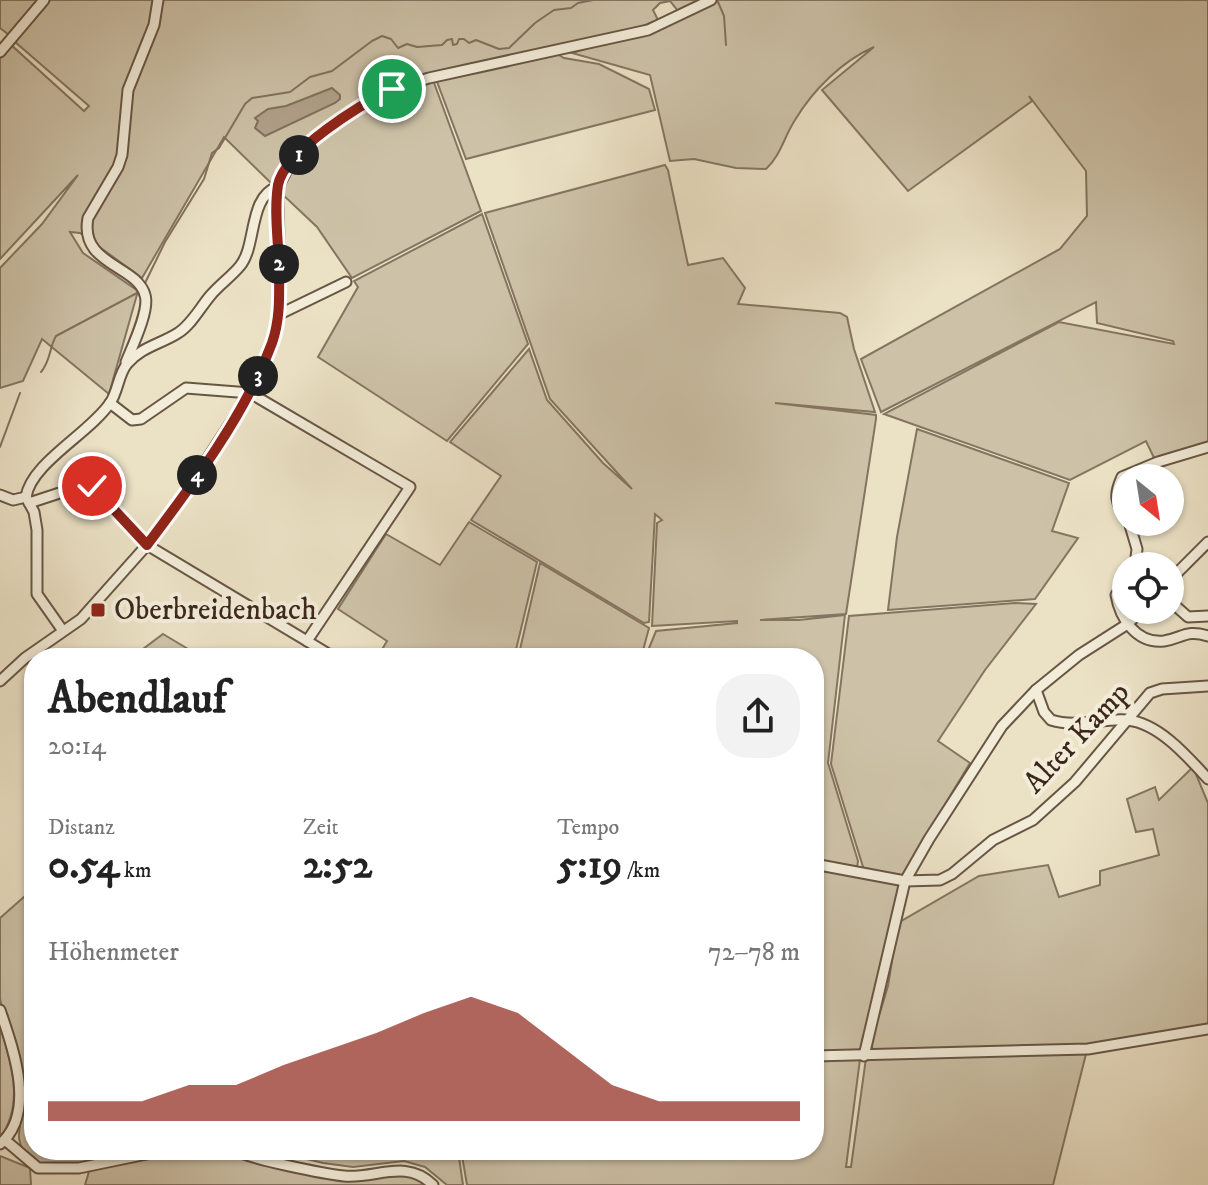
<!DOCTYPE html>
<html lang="de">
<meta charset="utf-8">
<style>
body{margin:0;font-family:"IM FELL DW Pica",serif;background:#f2f2f2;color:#222;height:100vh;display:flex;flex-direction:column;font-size:30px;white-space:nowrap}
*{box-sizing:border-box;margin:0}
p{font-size:26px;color:#767676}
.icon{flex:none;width:44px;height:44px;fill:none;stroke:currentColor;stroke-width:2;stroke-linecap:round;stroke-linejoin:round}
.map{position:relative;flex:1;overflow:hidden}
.sheet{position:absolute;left:24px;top:648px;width:800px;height:512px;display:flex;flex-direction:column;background:#fff;border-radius:32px;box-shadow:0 2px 6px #0004}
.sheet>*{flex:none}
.needle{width:52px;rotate:150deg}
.fabs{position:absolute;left:1112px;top:464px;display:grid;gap:16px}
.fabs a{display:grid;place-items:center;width:72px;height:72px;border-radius:50%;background:#fff;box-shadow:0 2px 6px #0004;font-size:40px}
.pin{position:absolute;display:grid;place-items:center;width:68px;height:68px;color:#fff;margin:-34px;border:4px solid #fff;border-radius:50%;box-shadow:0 2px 8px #0007}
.km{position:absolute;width:40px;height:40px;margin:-20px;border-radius:50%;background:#222;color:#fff;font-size:22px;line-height:40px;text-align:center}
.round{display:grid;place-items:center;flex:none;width:84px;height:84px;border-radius:32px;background:#f2f2f2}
.summary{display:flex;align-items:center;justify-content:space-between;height:136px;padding:0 24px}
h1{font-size:44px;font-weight:700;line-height:60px}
.metrics{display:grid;grid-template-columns:repeat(3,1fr);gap:12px;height:136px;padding:8px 24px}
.metrics div{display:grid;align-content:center}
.metrics b{font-size:40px;font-weight:700}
.metrics small{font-size:22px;font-weight:400}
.metrics p{font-size:22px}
.chart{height:224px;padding:16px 24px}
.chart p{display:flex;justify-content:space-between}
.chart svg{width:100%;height:144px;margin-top:8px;fill:#8f2418;opacity:.7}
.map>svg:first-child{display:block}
.green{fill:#cdc2a8;stroke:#847561;stroke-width:2}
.water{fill:#b0a28b;stroke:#82715e;stroke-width:2}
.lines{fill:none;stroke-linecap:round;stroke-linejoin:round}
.stream{stroke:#82715e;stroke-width:2}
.minor-casing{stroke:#685645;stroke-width:13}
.minor{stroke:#f2ecd9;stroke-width:9}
.route-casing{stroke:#fff;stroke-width:16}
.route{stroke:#8f2418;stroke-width:10}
.poi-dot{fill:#8f2418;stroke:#f2ecd9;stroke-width:3}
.labels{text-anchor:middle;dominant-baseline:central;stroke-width:8;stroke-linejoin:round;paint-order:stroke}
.poi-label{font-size:30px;fill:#3c281a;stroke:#f2ecd9;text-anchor:start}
.street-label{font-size:30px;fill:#3c281a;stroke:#f2ecd9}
</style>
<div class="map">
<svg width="1208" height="1185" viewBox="0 0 1208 1185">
<rect width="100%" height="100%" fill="#ebe1c5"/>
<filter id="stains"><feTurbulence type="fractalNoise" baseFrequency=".0025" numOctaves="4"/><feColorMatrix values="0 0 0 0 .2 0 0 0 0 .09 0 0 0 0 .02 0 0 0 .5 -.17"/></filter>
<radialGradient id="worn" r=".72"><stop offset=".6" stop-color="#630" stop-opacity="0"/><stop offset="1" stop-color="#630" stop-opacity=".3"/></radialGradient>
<g class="green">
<polygon points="0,0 41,0 9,35 0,28"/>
<path d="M 43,0 L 701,0 L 678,11 L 670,1 L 660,3 L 653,10 L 658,20 L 635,29 L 388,87 C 335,114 307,137 271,183 L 224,137 L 142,278 L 80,233 L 70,232 L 83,253 L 138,291 L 109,394 L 42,339 L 23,381 L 0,388 L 0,268 L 42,224 L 78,175 L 0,259 L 0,54 L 10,44 L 84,111 L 89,106 L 14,41 Z"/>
<path d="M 719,0 L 1208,0 L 1208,443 L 1155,460 L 1146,441 L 1070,480 L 884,414 L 1059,322 L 1174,344 L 1173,341 L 1097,323 L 1096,302 L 881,412 L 861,359 L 1060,249 L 1087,216 L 1086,171 L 1029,96 L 1032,101 L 908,191 L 822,90 L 874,47 C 842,61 813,90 795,120 C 784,137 781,155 766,169 L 736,168 L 694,159 L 670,161 L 650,75 L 572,53 L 677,21 Z"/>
<polygon points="557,54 564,58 599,64 649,89 655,110 466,159 436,79"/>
<path d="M 433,80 L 481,211 L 352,278 L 317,227 L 281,193 C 294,135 383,96 433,80 Z"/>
<polygon points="665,165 668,170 688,265 723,258 745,288 738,304 840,313 847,317 854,349 875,412 775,403 876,415 876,419 846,614 760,620 799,620 845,615 828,763 858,861 857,868 814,862 814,658 645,658 656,631 737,623 737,621 652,626 657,523 662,520 655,514 649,622 644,623 471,520 501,476 450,442 529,349 547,400 603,463 632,489 550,399 485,213"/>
<polygon points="482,214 528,344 447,441 318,357 358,287 354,281"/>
<polygon points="917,429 1069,483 1052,531 1078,538 1035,599 888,610 897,537"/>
<polygon points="469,522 537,562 514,658 377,658 387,641 338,609 386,534 440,565"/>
<polygon points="540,563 649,628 641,658 518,658"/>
<polygon points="1015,603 1036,604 985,670 938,741 970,763 902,876 864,870 831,764 849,616"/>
<polygon points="163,634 203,658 131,658"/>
<polygon points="1193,767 1208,803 1208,1027 1107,1045 873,1051 871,1042 888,986 898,923 979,876 1048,865 1059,897 1100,885 1100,871 1159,855 1153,829 1136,832 1127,799 1155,787 1159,800"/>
<polygon points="814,866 900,883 868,1029 863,1036 846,1167 851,1167 866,1058 1085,1051 1086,1054 1053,1185 467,1185 461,1150 814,1150"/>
<path d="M 34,885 L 34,1150 L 151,1150 C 126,1155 53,1175 32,1159 C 10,1142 22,1125 24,1104 C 29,1066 5,1034 0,998 C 0,972 0,944 0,918 L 25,896 Z"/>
<path d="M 0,1025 C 11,1062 25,1104 0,1138 Z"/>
<polygon points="180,1150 229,1150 247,1160 339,1178 400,1172 414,1176 429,1185 85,1185 90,1168 149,1159"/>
<polygon points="271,1150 458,1150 463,1185 447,1185 425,1167 404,1161 353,1167 323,1163"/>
<polygon points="0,1156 30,1168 31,1185 0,1185"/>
</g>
<polygon class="water" points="332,88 340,95 340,99 335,103 265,136 255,128 258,121 255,118 268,109 286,106"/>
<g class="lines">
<g class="stream">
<polyline points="718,2 724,16 726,45"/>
<polyline points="145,283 165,242 204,179 212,153 219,148 245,104 252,98 290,92 310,77 332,71 372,41 382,36 391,39 398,48 407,44 417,47 442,45 447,40 452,39 453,45 457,44 459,39 464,39 469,43 476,40 499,49 509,48 535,23 554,10 571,8 578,3 593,0"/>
<path d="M 41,372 C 51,360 49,348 56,336 L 137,293"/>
<polyline points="0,447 20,393"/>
</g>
<g class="minor-casing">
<g id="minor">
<polyline points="0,52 44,0"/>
<polyline points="280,314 346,282"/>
<path d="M 126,362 C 132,347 150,310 145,295 C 137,265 79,265 88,218 L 118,167 L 122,155 L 128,90 L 154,25 L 158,0"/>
<polyline points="0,495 13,500 26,497"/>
<polyline points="29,503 81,486 92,486 147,545 307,641 410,487 250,393 186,388 141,419 132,420 110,403"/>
<path d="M 1126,518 C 1115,502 1114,494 1122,477 L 1158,462 L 1208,447"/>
<polyline points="1129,522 1137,549 1135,566"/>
<path d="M 1126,580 L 1116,595 C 1120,618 1136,644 1164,641 C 1183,638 1186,629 1208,636"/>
<polyline points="1170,580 1208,542"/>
<polyline points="1170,601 1188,617 1208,616"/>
<path d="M 63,631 L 37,594 L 37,530 L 34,512 L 26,497 C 31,463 90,433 110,403 C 118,392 118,375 127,364 C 141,347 161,344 178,333 C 191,325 200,308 210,296 C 219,285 231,277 240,266 C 257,246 248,196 278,187"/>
<polyline points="307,641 335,658"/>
<polyline points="0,681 25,658 81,619 147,545 178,504 250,393 272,341 280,314 278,187 289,166 304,149 343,116 392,89 429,78 648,30 711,0"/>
<path d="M 1036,690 L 1044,712 L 1051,720 C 1076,728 1102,718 1127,720 C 1159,723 1188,757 1208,779"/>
<polyline points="814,864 905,881 940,880 952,874 993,840 1033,820 1075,782 1150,693 1162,689 1208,686"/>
<path d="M 0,1010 C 13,1048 37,1113 0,1144"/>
<polyline points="814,1056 1088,1049 1208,1029"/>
<polyline points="864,1056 905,881 929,839 1002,726 1036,690 1079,655 1126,625 1143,610"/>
<polyline points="5,1140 38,1168 79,1168 166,1150"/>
<path d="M 235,1150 C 249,1159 325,1174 344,1176 C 376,1179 406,1158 433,1185"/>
</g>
</g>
<use href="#minor" class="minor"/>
</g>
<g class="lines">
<g class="route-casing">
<path id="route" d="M 92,486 L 147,545 C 193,484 245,415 272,343 C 281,317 279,292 279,265 C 278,239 274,210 278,185 C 285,150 362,104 392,89"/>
</g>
<use href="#route" class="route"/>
</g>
<rect class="poi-dot" x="90" y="602" width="16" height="16" rx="4"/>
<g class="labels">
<g class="poi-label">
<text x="114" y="610">Oberbreidenbach</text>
</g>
<g class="street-label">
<text transform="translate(1077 738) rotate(-47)">Alter Kamp</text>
</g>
</g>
<rect width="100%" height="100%" filter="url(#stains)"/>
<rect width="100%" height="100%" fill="url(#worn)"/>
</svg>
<div class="fabs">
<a><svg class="needle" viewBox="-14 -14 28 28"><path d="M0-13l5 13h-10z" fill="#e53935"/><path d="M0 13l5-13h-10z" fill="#767676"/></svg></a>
<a><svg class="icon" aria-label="locate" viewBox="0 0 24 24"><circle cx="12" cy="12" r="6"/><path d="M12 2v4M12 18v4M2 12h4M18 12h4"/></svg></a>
</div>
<div class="pin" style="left:392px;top:89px;background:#1e9e55"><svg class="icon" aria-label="arrive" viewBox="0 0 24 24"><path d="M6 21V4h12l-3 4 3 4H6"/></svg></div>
<div class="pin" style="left:92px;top:486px;background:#d93025"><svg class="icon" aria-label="check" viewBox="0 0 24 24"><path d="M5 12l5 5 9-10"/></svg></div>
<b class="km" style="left:299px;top:155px">1</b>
<b class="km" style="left:279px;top:264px">2</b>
<b class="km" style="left:258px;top:376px">3</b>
<b class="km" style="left:197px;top:475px">4</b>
<section class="sheet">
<div class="summary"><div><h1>Abendlauf</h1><p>20:14</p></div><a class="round"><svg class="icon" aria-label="share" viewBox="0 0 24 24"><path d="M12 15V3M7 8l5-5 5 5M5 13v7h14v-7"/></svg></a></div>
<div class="metrics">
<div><p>Distanz</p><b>0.54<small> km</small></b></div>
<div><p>Zeit</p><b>2:52</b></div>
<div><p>Tempo</p><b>5:19<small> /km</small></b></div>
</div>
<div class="chart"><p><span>Höhenmeter</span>72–78 m</p>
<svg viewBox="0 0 160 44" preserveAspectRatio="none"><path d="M0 44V38L10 38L20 38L30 33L40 33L50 27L60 22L70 17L80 11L90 6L100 11L110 22L120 33L130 38L140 38L150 38L160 38V44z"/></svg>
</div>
</section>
</div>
